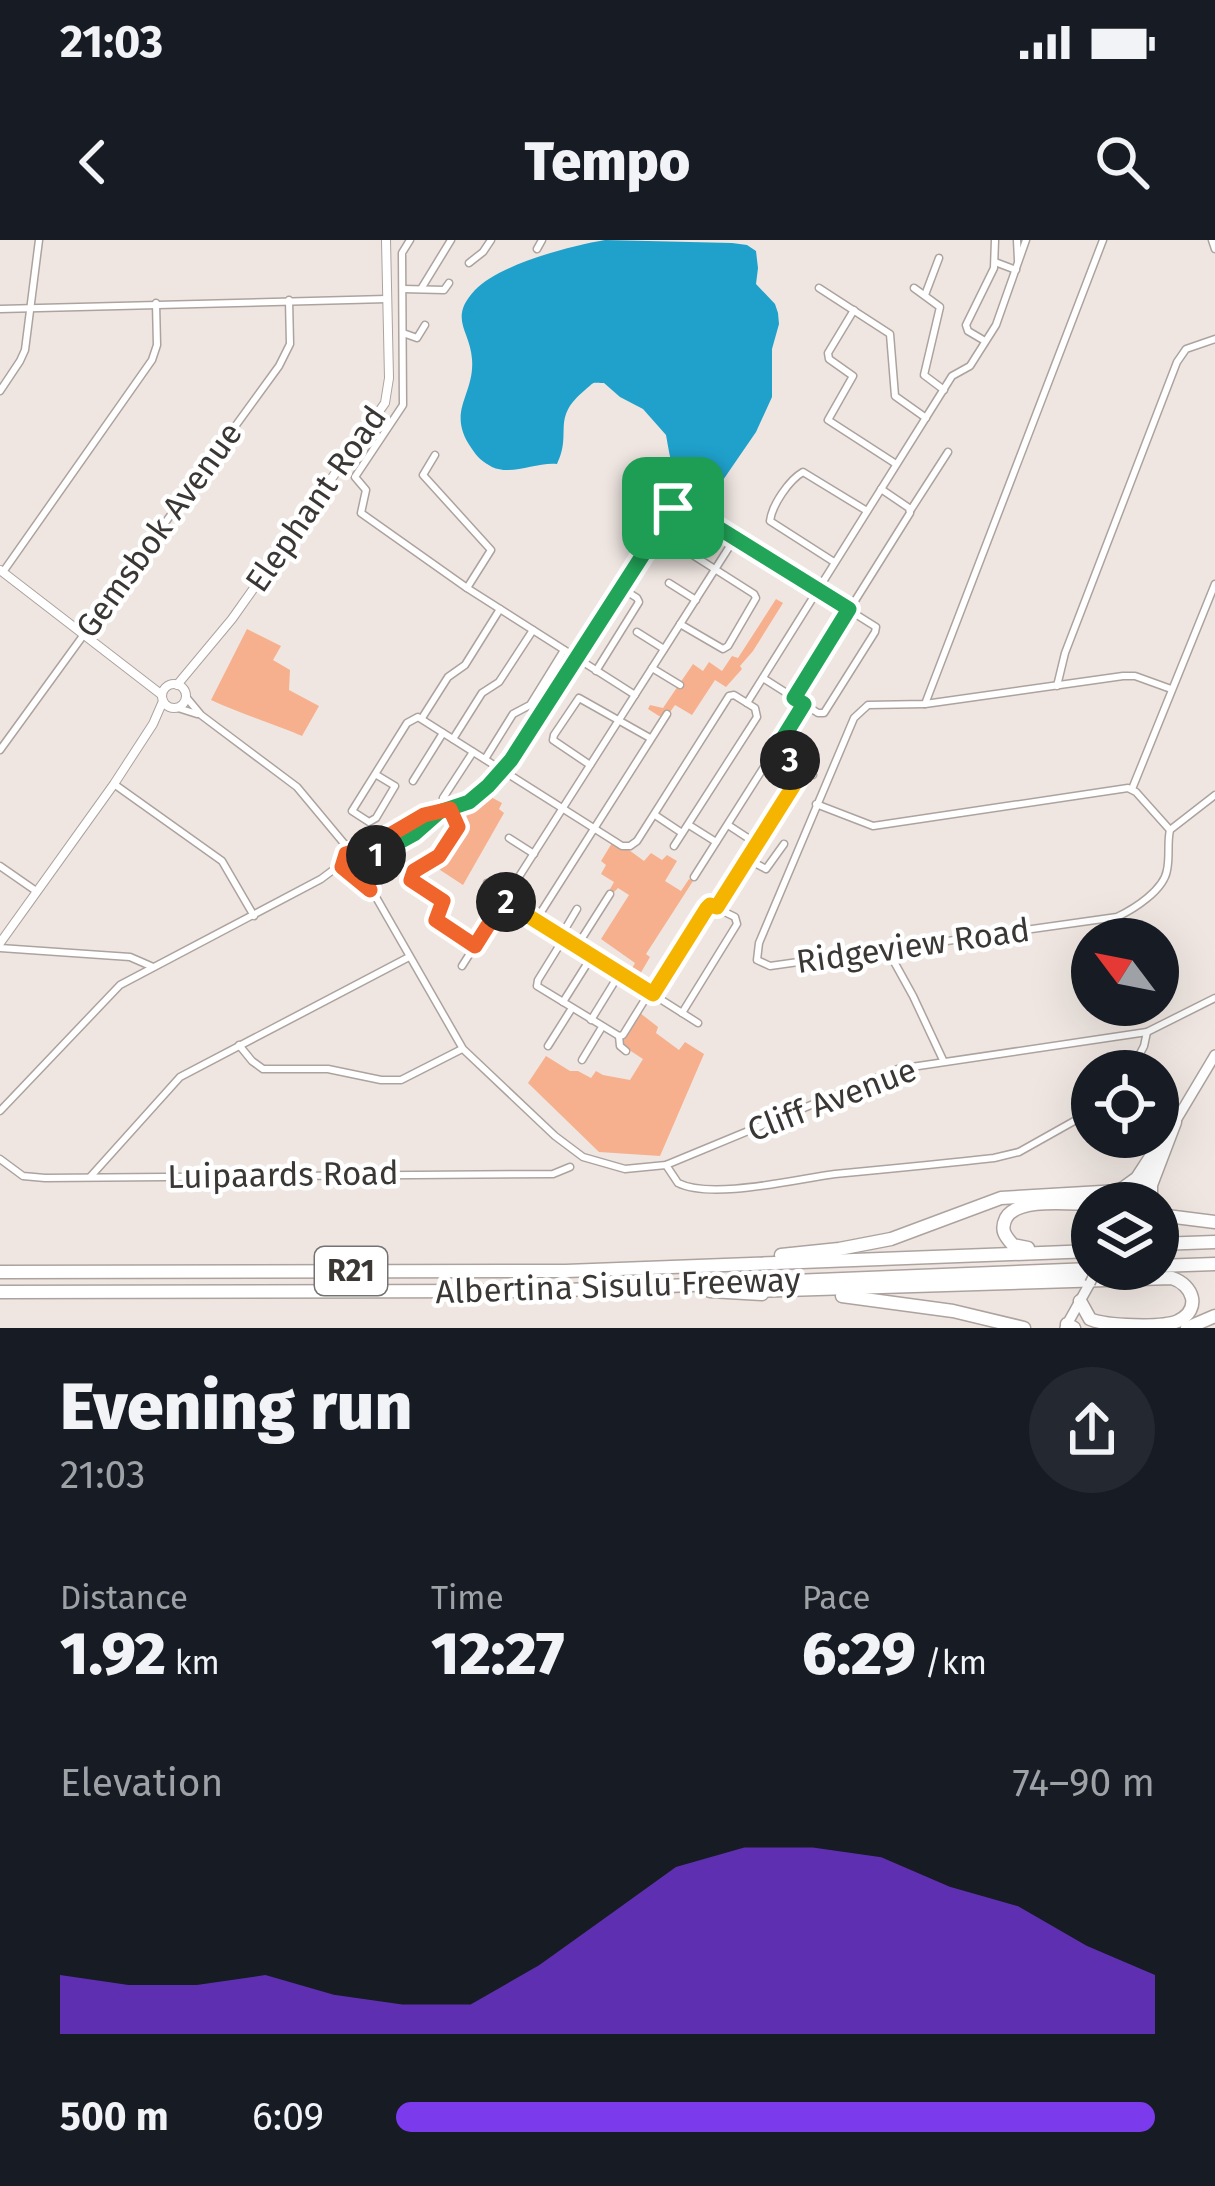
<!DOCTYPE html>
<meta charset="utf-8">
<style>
body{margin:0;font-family:"Fira Sans",sans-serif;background:#242831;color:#f1f3f6;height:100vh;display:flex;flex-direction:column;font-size:45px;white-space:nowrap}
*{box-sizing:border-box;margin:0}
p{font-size:39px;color:#9ea1a6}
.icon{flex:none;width:66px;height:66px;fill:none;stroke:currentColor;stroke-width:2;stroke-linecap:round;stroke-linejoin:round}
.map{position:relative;height:1088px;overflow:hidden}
.side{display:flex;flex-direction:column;background:#171b24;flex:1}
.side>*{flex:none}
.needle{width:78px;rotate:302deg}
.buttons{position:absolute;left:1071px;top:678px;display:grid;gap:24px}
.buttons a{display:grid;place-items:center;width:108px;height:108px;border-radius:50%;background:#171b24;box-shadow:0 12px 48px #0002;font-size:60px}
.pin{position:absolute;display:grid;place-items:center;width:102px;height:102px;color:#fff;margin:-51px;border-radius:24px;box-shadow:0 6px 18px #0006}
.km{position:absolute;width:60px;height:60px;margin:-30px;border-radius:50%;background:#222;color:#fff;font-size:33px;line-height:60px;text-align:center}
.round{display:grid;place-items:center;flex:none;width:126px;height:126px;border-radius:63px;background:#242831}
.summary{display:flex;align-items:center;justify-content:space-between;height:204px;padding:0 60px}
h1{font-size:66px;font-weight:800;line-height:90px}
.metrics{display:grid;grid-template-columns:repeat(3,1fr);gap:18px;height:204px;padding:12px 60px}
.metrics div{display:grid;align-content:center}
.metrics b{font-size:60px;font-weight:800}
.metrics small{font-size:33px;font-weight:400}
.metrics p{font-size:33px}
.chart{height:336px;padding:24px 60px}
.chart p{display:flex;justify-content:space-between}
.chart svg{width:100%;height:216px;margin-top:12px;fill:#7c3aed;opacity:.7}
ul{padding:0 60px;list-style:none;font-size:39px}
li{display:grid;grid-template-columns:192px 144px 1fr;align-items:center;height:90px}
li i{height:30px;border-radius:15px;background:#7c3aed}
.status{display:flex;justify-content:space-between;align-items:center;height:84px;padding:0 60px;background:#171b24;direction:ltr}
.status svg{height:33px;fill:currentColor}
header{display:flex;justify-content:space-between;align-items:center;height:156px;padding:0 60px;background:#171b24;font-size:54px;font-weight:800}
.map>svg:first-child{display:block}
.green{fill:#f7b08d}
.water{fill:#1fa1cc}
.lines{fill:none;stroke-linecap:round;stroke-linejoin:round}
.street-casing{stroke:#aca39f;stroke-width:9}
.secondary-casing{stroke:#aca39f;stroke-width:10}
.primary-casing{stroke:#aca39f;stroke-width:12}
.highway-casing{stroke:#aca39f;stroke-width:15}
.street{stroke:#fff;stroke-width:6}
.secondary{stroke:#fff;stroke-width:8}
.primary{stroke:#fff;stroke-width:9}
.highway{stroke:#fff;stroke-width:12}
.primary-bridge-casing{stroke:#aca39f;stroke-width:12;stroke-linecap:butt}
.primary-bridge{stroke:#fff;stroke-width:9}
.split-1-casing{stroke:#fff;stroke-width:24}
.split-2-casing{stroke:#fff;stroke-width:24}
.split-3-casing{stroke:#fff;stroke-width:24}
.split-4-casing{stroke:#fff;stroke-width:24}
.split-1{stroke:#22a559;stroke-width:15}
.split-2{stroke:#f0652b;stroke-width:15}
.split-3{stroke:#f5b400;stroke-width:15}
.split-4{stroke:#22a559;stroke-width:15}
.labels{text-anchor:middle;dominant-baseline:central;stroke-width:9;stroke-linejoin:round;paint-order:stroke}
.shield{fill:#fff;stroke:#757372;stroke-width:3}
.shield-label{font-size:30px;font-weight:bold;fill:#3a3735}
.street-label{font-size:33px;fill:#3a3735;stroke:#fff}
</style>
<div class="status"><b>21:03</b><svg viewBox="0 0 49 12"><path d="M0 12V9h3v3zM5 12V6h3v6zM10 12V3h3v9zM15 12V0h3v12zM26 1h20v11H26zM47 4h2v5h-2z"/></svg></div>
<header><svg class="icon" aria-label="back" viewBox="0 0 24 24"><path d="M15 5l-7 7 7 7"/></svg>Tempo<svg class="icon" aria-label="search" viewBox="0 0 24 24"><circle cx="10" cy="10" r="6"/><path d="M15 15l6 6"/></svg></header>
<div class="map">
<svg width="1215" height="1088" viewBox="0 0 1215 1088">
<rect width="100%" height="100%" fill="#efe6e1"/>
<g class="green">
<polygon points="776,359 783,363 753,411 740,426 742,429 726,447 715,440 692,475 675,465 668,475 659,476 648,469 650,465 663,468 693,424 703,431 709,422 722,431 732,416 738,418"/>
<path d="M 247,389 L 281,406 L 273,420 L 290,430 L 289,450 L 319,466 L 302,496 C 272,483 241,474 211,460 Z"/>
<polygon points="495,545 489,556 502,563 499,569 504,573 463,645 431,624 460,588 458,570 475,562"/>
<polygon points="612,603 629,610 644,621 651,613 662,620 667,615 677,621 665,641 681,651 689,639 693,641 646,714 650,717 636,741 628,736 635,723 601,699 629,655 618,648 613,653 609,651 614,642 601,634 606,625 601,621"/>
<polygon points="640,773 658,787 656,793 679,810 685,802 704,814 660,916 599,912 528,843 546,816 570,831 578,831 591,838 596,831 603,835 630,840 643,819 623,806 622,801"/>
</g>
<path class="water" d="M 605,0 L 732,3 L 747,5 L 756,11 L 758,28 L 756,44 L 775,64 L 778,73 L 779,84 L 772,109 L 772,157 L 756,192 L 710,259 L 699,260 C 673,245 671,222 666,195 L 643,169 L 620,157 L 604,143 C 590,143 596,141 585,150 C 550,179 573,192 557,224 C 536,222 512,236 492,227 C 483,222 477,217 472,209 C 445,171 475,156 472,119 C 470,90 448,79 475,50 C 500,24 570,6 605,0 Z"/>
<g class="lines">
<g class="street-casing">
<g id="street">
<polyline points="410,0 402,13 403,165 355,237 366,250 361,273 467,348 635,455"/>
<polyline points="1017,0 1018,20"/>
<polyline points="1212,0 1215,9"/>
<polyline points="537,9 542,0"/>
<polyline points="995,22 1016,30"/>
<polyline points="469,23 483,12 491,0"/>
<polyline points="819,48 890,94 895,156 926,178"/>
<polyline points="914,48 940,67 924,135 944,150"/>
<polyline points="403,49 444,50 449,43"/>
<polyline points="421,49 451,0"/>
<polyline points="925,55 939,18"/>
<polyline points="0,69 387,59"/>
<polyline points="854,70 828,113 829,119 853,136 828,180 896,224"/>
<polyline points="403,93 417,98 425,85"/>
<polyline points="985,101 968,91 966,85 994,28 995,0"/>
<polyline points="0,151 20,121 25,110 39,0"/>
<polyline points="435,215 423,235 491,310 467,348"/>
<polyline points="910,271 948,212"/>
<polyline points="660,289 678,298 695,274"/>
<path d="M 834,322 L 770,281 C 772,265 789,240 803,232 L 867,271"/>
<polyline points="3,332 152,120 157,105 156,63"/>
<polyline points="669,343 696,360"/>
<polyline points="680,384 723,409 728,406 756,358 754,354 688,312"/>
<polyline points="637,392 664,409"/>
<polyline points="652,428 680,445"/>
<polyline points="596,431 639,362 637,358 623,349"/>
<polyline points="1057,446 1065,413 1177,122 1186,109 1215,99"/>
<path d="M 1171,449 L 1135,436 L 1123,436 L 925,464 L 868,465 L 854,478 L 759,703 L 757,720 L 770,726 L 1117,677 C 1134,669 1164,650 1167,630 C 1170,616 1167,603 1170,590 L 1215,555"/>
<polyline points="186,457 201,475 297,547 352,613"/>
<polyline points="794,458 910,273 909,268 881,249"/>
<polyline points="747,463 952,136 970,126 996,85 1026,0"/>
<polyline points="925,464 1103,0"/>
<polyline points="178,468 197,474"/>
<polyline points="422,478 448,437 465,425 500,369"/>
<polyline points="453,499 482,453 499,442 533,390"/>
<polyline points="0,510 279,126 290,104 289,60"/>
<polyline points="774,511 813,535"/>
<polyline points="485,519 513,474 530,465 564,410"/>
<polyline points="590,525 553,500 554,495 579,458 650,498"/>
<polyline points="375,534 395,546 376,578 369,582 352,571 407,483 418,477 622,606 630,606 637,601 729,456 734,455 755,468 757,477 674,606"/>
<polyline points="413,541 443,493"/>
<polyline points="114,544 222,621 254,676"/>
<polyline points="1132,549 1215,344"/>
<polyline points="443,558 473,512"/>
<polyline points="816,564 873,586 1128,548 1136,552 1170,590"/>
<polyline points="450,569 458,587 439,616 414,631 411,640 443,661 436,680 475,706"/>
<polyline points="655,575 682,593"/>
<polyline points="689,585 716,602"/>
<polyline points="728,585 757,604"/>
<polyline points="509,598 534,614"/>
<polyline points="356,613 417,578 469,562 511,520 675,267 683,266 876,387 875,392 824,473 818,473 763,438"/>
<circle cx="352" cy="624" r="11"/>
<polyline points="747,619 766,629 784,604"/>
<polyline points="0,626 36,651"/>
<path d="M 363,626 C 385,605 415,596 436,575"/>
<polyline points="361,631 463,809 555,896 583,917 625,929 666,925 898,829 1147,792 1215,758"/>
<polyline points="694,637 804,464"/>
<polyline points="487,643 507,656"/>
<polyline points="504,660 698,783"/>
<polyline points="717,667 804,529"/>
<polyline points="536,680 667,474"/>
<polyline points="561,696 577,669"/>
<polyline points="564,698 538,740 537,746 619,796 623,795 649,753"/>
<polyline points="577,706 610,654"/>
<polyline points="0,708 130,717 153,727"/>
<polyline points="887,709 913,756 943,820"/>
<polyline points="462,726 735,298"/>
<polyline points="653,754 710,665 735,677 737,684 682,773"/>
<polyline points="563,762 592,716"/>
<polyline points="591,780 620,733"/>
<polyline points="619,796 620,806 626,811"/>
<polyline points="239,805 252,821 263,829 328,829 381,840 401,840 462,809"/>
<polyline points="548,806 572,768"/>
<polyline points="582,820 602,787"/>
<polyline points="1131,831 1144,806 1147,792"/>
<polyline points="0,871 120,745 321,639 341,624"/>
<polyline points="0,919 23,936 45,938 553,934 570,927"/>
<path d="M 666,925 L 678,943 C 712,960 796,939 835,934 C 888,929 941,924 994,918 L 1019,912 L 1092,871"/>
<polyline points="91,936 180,837 409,717"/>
</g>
</g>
<g class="secondary-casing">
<g id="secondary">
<polyline points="0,330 162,455"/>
<circle cx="174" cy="456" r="12"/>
<polyline points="177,445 232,379 385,163 389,138 386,0"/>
<polyline points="0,703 114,544 153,484 163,461"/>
</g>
</g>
<g class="primary-casing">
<g id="primary">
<polyline points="1172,887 1215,815"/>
<polyline points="1132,963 1156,918"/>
<polyline points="1065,1088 1090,1043"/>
</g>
</g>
<g class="highway-casing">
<g id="highway">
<polyline points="1151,963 1151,945 1175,882"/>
<polyline points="1158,972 1167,976 1215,982"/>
<polyline points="1158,1004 1215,1002"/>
<path d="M 1028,1008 L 1013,1005 C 1005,996 1000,990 1006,978 C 1018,957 1070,964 1092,964"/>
<polyline points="781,1015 839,1009 891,999 1001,958 1119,951 1137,938 1152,915 1163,904"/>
<polyline points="1158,1026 1215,1024"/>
<polyline points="0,1032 566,1031 1092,1011"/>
<polyline points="710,1051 762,1054"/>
<path d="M 754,1051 L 1172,1038 C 1193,1045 1202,1069 1178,1081 C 1162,1088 1106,1086 1090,1079 L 1080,1061"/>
<polyline points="0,1052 542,1051 1092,1029"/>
<polyline points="842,1056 953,1071 1024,1088"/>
<polyline points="1067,1084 1074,1088"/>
<polyline points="1187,1088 1215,1076"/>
</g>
</g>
<use href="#street" class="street"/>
<use href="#secondary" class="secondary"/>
<use href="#primary" class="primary"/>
<use href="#highway" class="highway"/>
<g class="primary-bridge-casing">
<polyline id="primary-bridge" points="1090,1043 1097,1029"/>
</g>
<use href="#primary-bridge" class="primary-bridge"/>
</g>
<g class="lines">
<g class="split-1-casing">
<polyline id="split-1" points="376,615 414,594 439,572 469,562 488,546 511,520 673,268"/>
</g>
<g class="split-2-casing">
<polyline id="split-2" points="376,615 361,631 370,650 342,627 346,614 371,606 424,575 450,569 458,587 439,616 414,631 411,640 443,661 436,680 475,706 504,660 506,662"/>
</g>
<g class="split-3-casing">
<polyline id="split-3" points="506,662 653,754 707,668 710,665 717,667 804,529 790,520"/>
</g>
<g class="split-4-casing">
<polyline id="split-4" points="673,268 683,266 849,369 794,458 804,464 775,511 790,520"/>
</g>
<use href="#split-1" class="split-1"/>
<use href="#split-2" class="split-2"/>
<use href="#split-3" class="split-3"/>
<use href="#split-4" class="split-4"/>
</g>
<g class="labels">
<rect class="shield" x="315" y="1007" width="72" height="48" rx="9"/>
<g class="shield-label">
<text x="351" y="1031">R21</text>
</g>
<g class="street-label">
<text transform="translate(316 259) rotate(-55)">Elephant Road</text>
<text transform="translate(159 290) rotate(-54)">Gemsbok Avenue</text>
<text transform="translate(913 706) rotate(-8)">Ridgeview Road</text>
<text transform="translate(832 860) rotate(-21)">Cliff Avenue</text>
<text transform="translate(283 935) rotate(-1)">Luipaards Road</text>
<text transform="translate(618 1046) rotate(-2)">Albertina Sisulu Freeway</text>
</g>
</g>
</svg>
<div class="buttons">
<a><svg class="needle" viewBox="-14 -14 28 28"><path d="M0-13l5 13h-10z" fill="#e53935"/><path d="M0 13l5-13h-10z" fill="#9ea1a6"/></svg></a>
<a><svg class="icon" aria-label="locate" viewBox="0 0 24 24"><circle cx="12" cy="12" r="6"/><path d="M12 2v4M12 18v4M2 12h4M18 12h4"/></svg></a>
<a><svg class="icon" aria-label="layers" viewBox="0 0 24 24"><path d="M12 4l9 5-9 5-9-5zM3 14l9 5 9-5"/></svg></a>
</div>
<div class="pin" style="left:673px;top:268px;background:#1e9e55"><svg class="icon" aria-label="arrive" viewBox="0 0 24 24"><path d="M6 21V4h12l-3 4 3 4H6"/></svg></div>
<b class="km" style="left:376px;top:615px">1</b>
<b class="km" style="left:506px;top:662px">2</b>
<b class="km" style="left:790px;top:520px">3</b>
</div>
<section class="side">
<div class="summary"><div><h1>Evening run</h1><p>21:03</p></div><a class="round"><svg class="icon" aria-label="share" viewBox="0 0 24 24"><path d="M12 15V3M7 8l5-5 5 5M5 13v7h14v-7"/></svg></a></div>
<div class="metrics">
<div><p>Distance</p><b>1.92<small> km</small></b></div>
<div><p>Time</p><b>12:27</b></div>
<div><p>Pace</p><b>6:29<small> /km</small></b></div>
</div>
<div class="chart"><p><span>Elevation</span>74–90 m</p>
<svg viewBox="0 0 160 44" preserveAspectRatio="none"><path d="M0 44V32L10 34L20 34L30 32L40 36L50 38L60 38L70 30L80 20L90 10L100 6L110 6L120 8L130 14L140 18L150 26L160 32V44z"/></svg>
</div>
<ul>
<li><b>500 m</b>6:09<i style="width:100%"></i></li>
</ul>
</section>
